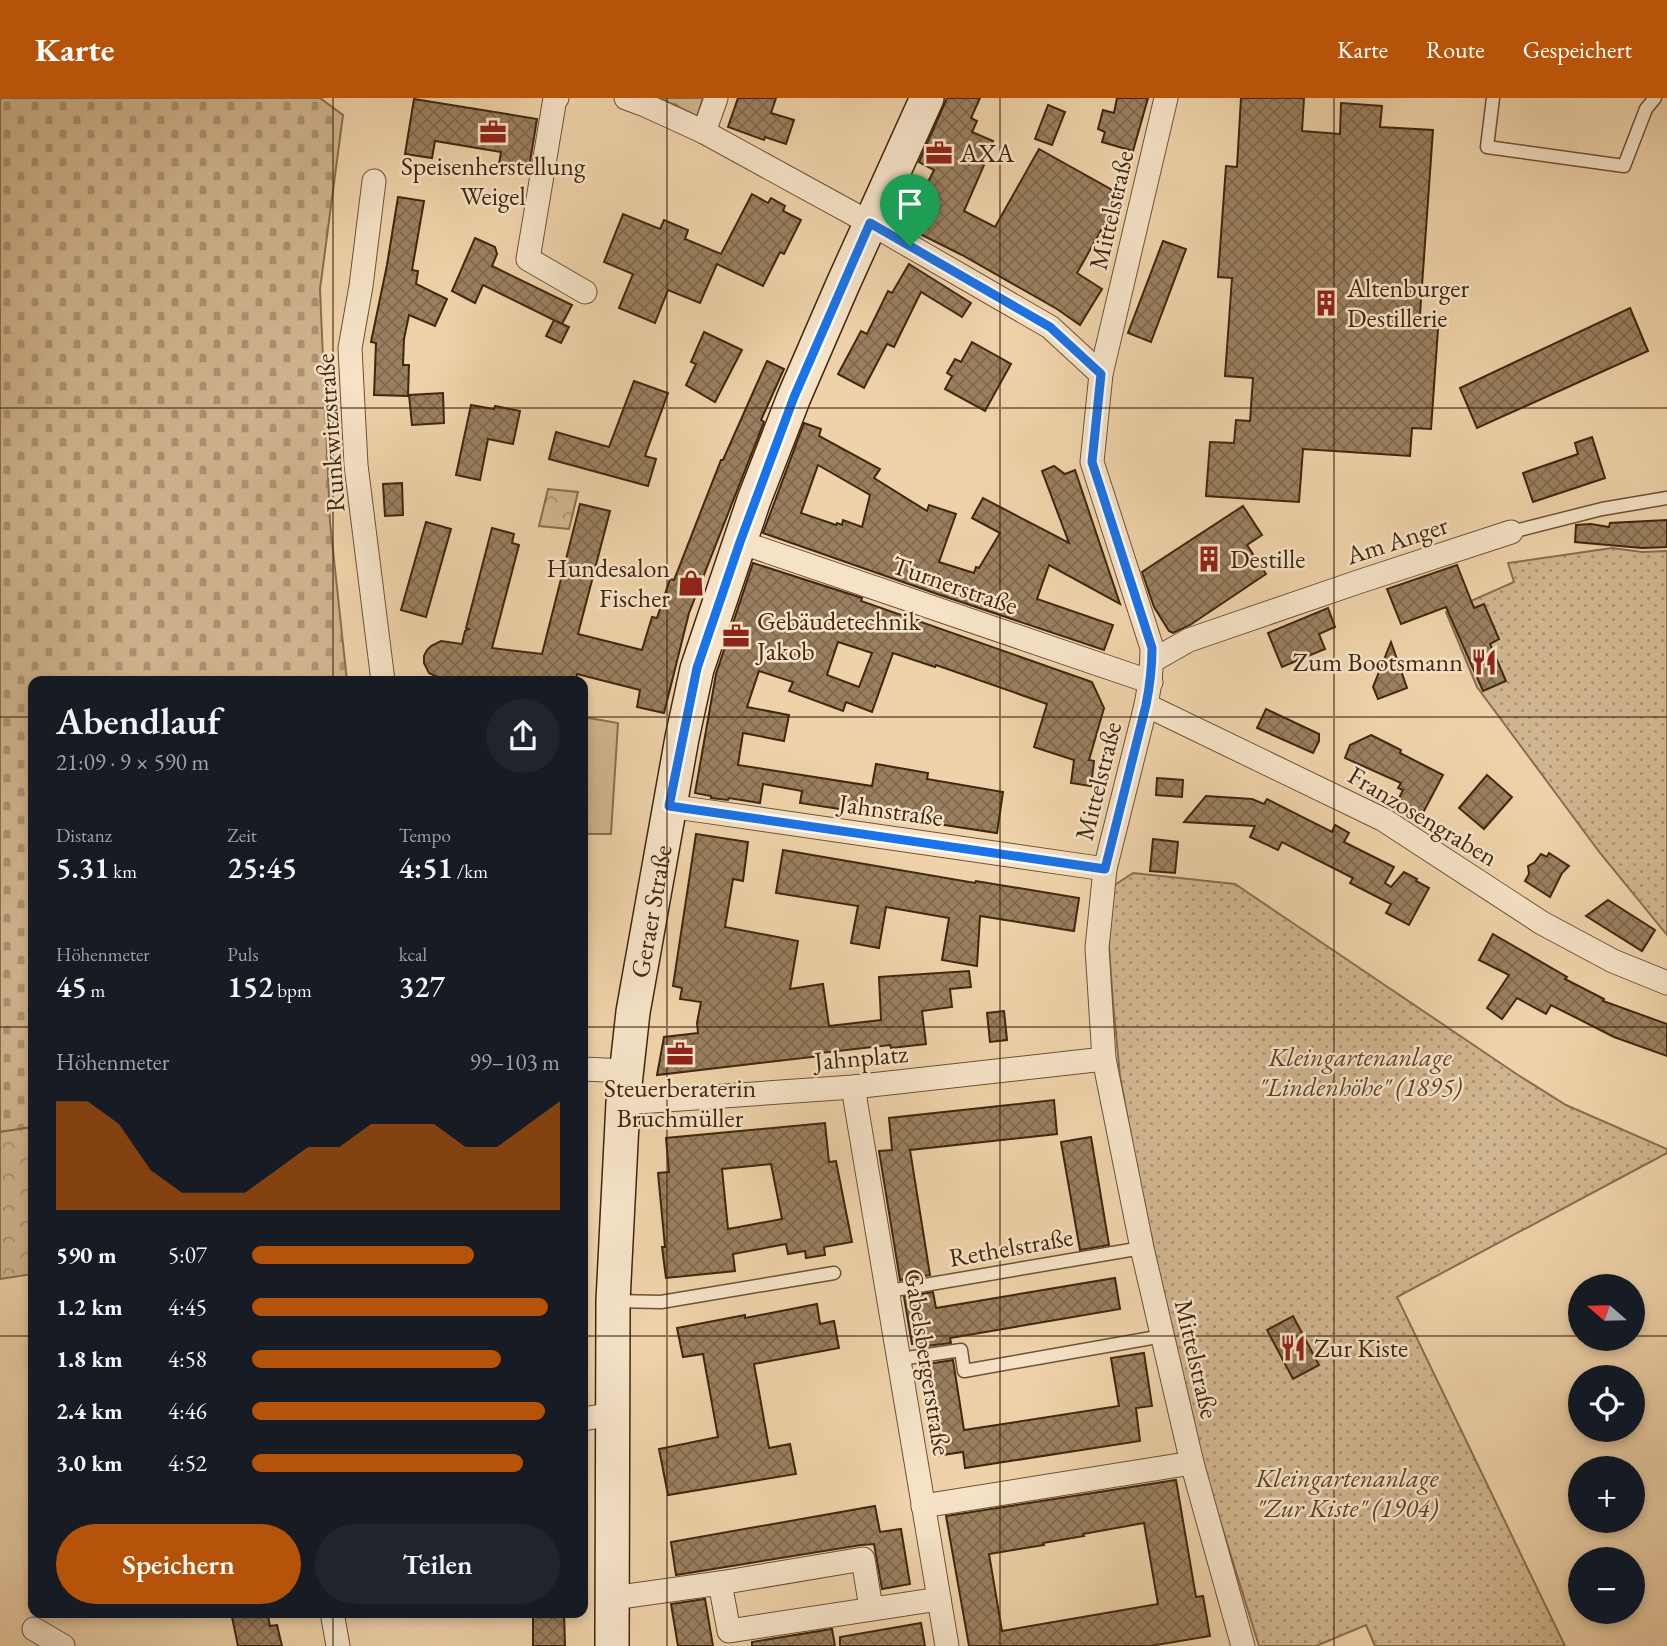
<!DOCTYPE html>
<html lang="de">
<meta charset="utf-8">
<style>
body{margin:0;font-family:"EB Garamond",serif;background:#20242c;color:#f1f3f6;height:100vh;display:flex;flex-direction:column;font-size:26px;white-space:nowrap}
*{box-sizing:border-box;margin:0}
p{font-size:23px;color:#9ea1a6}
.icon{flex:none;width:38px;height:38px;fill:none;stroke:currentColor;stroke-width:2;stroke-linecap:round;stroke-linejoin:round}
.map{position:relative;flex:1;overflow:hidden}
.side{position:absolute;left:28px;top:578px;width:560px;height:942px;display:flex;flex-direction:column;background:#171b24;border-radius:14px;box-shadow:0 4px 10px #0003}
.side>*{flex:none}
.needle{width:46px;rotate:290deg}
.controls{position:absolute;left:1568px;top:1176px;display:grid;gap:14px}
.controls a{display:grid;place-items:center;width:77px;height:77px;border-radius:50%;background:#171b24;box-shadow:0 4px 10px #0003;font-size:35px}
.pin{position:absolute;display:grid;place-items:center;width:60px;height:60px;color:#fff;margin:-72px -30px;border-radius:50% 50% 50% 0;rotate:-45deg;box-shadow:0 0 7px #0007}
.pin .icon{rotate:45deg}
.round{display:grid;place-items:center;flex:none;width:74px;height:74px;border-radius:37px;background:#20242c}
.head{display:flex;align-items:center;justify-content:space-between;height:119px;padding:0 28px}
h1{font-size:38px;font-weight:600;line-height:52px}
.stats{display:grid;grid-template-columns:repeat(3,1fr);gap:10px;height:119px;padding:7px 28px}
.stats div{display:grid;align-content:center}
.stats b{font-size:30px;font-weight:600}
.stats small{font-size:19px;font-weight:400}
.stats p{font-size:19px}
.chart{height:196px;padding:14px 28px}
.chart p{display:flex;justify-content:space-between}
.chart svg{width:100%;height:126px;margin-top:7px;fill:#b45309;opacity:.7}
.primary-button{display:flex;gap:14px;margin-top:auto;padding:14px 28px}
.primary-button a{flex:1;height:80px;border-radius:42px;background:#b45309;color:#fff;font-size:28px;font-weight:600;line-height:80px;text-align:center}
.primary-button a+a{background:#20242c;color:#f1f3f6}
ul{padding:0 28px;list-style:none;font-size:23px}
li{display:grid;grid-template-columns:112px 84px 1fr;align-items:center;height:52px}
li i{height:18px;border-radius:9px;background:#b45309}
header{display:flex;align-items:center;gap:42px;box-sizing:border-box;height:98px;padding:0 35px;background:#b45309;color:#fff}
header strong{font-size:33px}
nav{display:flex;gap:38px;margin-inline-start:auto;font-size:24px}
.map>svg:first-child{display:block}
.grass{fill:url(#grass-dots);stroke:#886e4f;stroke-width:2}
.cemetery{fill:url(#cemetery-stones);stroke:#886e4f;stroke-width:2}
.park{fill:url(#park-crowns);stroke:#886e4f;stroke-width:2}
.pitch{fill:#d1b58f;stroke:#886e4f;stroke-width:2}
.building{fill:url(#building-cross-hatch);stroke:#40270f;stroke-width:2;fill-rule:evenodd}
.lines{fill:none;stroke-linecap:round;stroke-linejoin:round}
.lane-casing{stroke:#6c5236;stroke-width:15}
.street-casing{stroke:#6c5236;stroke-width:25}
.secondary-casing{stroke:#40270f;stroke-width:36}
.lane{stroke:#f5e2c7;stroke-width:12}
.street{stroke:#f5e2c7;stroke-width:23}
.secondary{stroke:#f5e2c7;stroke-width:33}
.route-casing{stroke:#fff;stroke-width:14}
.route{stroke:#1a73e8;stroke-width:9}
.grid{fill:none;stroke:#40270f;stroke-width:2;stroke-opacity:0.55}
.labels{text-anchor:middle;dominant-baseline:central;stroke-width:5;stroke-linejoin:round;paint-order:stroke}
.poi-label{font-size:26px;fill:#40270f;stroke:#f5e2c7;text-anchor:start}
.street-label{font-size:26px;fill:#40270f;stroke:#f5e2c7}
.park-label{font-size:26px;font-style:italic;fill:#5d4329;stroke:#f5e2c7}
</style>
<header>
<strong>Karte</strong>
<nav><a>Karte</a><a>Route</a><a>Gespeichert</a></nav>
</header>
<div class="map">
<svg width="1667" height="1548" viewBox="0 0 1667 1548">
<defs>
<pattern id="grass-dots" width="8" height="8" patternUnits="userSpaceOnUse" patternTransform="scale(1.75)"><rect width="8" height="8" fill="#d1b58f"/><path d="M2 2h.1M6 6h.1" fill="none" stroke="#ab9373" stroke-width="1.8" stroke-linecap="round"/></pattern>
<pattern id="cemetery-stones" width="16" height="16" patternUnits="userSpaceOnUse" patternTransform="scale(1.75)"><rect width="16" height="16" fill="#d1b58f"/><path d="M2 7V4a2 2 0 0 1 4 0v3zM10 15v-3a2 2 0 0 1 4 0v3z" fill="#ab9373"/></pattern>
<pattern id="park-crowns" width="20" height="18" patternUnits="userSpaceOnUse" patternTransform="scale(1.75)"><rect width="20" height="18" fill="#d1b58f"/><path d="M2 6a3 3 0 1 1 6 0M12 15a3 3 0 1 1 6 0" fill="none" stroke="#ab9373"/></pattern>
<pattern id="building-cross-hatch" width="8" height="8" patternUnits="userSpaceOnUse" patternTransform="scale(1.75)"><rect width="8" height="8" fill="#9b805f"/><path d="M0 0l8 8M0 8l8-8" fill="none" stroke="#80694d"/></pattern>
</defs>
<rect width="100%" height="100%" fill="#efd2a9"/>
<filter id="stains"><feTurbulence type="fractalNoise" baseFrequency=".00286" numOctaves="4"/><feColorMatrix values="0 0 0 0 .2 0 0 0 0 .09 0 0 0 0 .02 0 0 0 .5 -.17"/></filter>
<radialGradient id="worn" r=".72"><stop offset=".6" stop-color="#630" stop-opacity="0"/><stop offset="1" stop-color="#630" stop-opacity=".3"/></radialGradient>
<g class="grass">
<polygon points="1612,450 1642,454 1667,453 1667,837 1600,755 1477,589 1446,514 1514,484 1508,465"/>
<polygon points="1133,775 1235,786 1518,977 1566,1007 1667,1051 1667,1055 1397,1199 1565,1548 1375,1548 1366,1527 1316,1548 1259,1548 1200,1358 1139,1084 1120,978 1113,904 1108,836 1113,788"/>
</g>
<polygon class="cemetery" points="0,0 320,0 343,17 320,191 330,424 347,583 33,583 33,1029 0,1034"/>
<g class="park">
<polygon points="660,0 703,0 697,18"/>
<polygon points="548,391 578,394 569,431 539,428"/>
<polygon points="33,1029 33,1176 0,1181 0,1034"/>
</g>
<polygon class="pitch" points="583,619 618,625 611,736 583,736"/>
<g class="building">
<polygon points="738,0 776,0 771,15 794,22 786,46 765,39 764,42 728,29"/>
<polygon points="947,0 980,0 971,20 977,23 972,34 993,43 982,66 984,67 964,113 995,129 1039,51 1121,97 1077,175 1102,191 1080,227 1057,211 962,157 906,129 934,72 919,64"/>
<polygon points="1117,0 1148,0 1133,53 1102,44 1105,34 1098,31 1103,12 1114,15"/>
<polygon points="1241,0 1304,0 1302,33 1340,36 1341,5 1382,8 1380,29 1433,32 1419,230 1438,231 1431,331 1412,330 1410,358 1303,351 1299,404 1206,398 1210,344 1234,345 1236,322 1250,323 1253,280 1225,278 1232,180 1218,179 1226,68 1237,69"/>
<polygon points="414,1 537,21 528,76 498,72 501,54 435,43 432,60 405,56"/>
<polygon points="1048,7 1065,14 1052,47 1035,41"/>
<polygon points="752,96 768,105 771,100 785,108 783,113 801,122 784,156 780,154 763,188 717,166 700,205 668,192 655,225 619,210 633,176 604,164 623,116 660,131 664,122 688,132 685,141 721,156"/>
<polygon points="398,99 424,103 412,172 418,173 416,186 447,201 435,228 409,217 404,241 403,267 409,267 408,298 374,297 376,245 371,244 387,167"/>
<polygon points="475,140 495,149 497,156 492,168 572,207 562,226 569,229 561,245 546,238 554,222 562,226 483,187 475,205 452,193"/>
<polygon points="1163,143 1186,151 1151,244 1128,235"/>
<polygon points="909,166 971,205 962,219 921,194 894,249 887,246 864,290 838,276 861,233 867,236 888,193 892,195"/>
<polygon points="1630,210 1648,253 1477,330 1460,290"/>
<polygon points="704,234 742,252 715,304 686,287 696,266 691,264"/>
<polygon points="972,244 1011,266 985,313 945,291 952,278 947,275 955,261 961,264"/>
<polygon points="767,263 784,271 761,322 764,324 689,515 664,615 637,609 640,592 577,576 576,583 461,583 439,580 429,575 424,565 424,558 427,552 431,548 441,543 462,546 465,533 469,531 466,530 492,430 514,436 512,445 519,447 492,550 542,556 580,406 610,413 578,536 642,552 652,519 657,520 670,481 674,482 721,362 723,362"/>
<polygon points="634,283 668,295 645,358 656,361 648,388 549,361 556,334 609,349"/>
<polygon points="443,295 444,325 412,327 409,297"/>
<polygon points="471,307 494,311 495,308 520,313 513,346 488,341 480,382 456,377"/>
<path d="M 804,325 L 821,331 L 819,338 L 880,371 L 874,380 L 927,413 L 929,407 L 956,416 L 939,464 L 974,475 L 976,469 L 979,470 L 1000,435 L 972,420 L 983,400 L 1069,445 L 1042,373 L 1054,368 L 1065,376 L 1075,372 L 1120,506 L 1049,467 L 1037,501 L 1113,527 L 1104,552 L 940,497 L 763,435 ZM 818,367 L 870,397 L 862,429 L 843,422 L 842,427 L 837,425 L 836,427 L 801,415 Z"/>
<polygon points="1592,339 1605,380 1533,404 1523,375 1578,356 1575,345"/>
<polygon points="402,385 403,417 385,418 383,386"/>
<polygon points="1243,408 1262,437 1247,447 1266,476 1190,527 1173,535 1169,533 1154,509 1142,474"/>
<polygon points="1667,422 1667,449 1642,450 1575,444 1576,427 1591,426 1609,429 1610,425"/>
<polygon points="426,424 451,431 426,519 401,512"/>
<path d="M 753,465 L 862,500 L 861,503 L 1092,584 L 1104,610 L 1089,662 L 1094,663 L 1091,688 L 1071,685 L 1074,662 L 1034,649 L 1047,606 L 936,567 L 935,569 L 893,555 L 872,614 L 846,604 L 843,613 L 789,593 L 793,584 L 759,573 L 747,609 L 789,617 L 784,643 L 743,635 L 738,667 L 872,688 L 876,666 L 928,675 L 927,681 L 1003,694 L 997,735 L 800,705 L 802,693 L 763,686 L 760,705 L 729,700 L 728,702 L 711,700 L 711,698 L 695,695 L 716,576 ZM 838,544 L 872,555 L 859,589 L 827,577 Z"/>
<polygon points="1457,467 1474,510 1484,506 1499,541 1490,546 1506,583 1483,593 1446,509 1401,526 1387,491"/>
<polygon points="1328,510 1335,529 1319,536 1325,551 1282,569 1268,535"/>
<polygon points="1391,544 1407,590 1378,601 1373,589"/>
<polygon points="1266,611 1319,636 1319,643 1313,655 1257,630"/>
<polygon points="1371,637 1401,652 1400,655 1443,677 1423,715 1398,702 1403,692 1398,690 1401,685 1345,660 1350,647"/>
<polygon points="1487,677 1512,699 1484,731 1459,710"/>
<polygon points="1157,680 1183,682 1182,699 1156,697"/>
<polygon points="1206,698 1252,701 1264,706 1267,701 1332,734 1335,727 1349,735 1344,744 1394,769 1385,785 1391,789 1404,774 1417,781 1416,783 1429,790 1409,827 1386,815 1391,806 1350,785 1353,780 1282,744 1278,752 1250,739 1255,728 1184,724"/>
<polygon points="696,736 748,744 743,783 733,781 725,829 798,843 790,891 823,886 829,928 881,922 879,879 969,873 971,889 950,891 952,909 922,913 926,946 891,950 890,947 820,955 821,958 657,977 664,939 698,935 697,925 701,904 680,901 682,890 673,888"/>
<polygon points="1153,741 1178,744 1175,775 1150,773"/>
<polygon points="783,752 975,785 976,783 1079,800 1074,833 980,818 977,868 942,862 949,820 886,809 879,850 851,845 858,808 776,795"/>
<polygon points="1549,755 1569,768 1562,775 1550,799 1525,783 1529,776 1528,768 1534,765 1541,756 1547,759"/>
<polygon points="1608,802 1655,832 1642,853 1586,818"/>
<polygon points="1493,836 1567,879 1565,881 1604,901 1603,903 1667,926 1667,958 1614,939 1551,907 1546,916 1517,900 1502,921 1487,910 1509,877 1479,862"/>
<polygon points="1004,913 1007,942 990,944 987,915"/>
<polygon points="1054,1002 1057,1036 910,1052 930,1177 900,1182 879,1053 892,1052 889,1020"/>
<path d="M 825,1025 L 829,1064 L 836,1063 L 852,1144 L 824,1149 L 825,1157 L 806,1160 L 805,1153 L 788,1156 L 786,1146 L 733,1156 L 735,1173 L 666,1180 L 662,1149 L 665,1149 L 658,1075 L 669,1074 L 666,1040 ZM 771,1066 L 782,1121 L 728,1131 L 722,1071 Z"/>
<polygon points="1091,1039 1109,1147 1080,1152 1061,1044"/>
<polygon points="1115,1180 1120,1211 950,1240 951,1245 918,1249 918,1245 912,1246 904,1199 933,1194 936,1210"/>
<polygon points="817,1206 820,1226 834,1223 839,1250 754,1266 769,1350 790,1346 796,1376 668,1397 659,1351 718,1339 703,1256 683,1259 677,1230 745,1217 745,1220"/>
<polygon points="1293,1218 1319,1267 1293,1281 1267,1232"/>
<polygon points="1144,1255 1152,1308 1136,1310 1140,1343 965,1370 963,1354 935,1358 921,1267 953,1262 964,1332 1119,1308 1111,1260"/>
<path d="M 1176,1382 L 1196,1499 L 1203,1498 L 1210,1538 L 1150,1548 L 969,1548 L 946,1418 ZM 1144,1425 L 1158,1506 L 1002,1533 L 989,1456 L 1044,1447 L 1043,1445 L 1084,1438 L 1083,1436 Z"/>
<polygon points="875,1408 880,1434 901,1431 910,1486 882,1491 874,1446 861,1447 676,1477 671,1444"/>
<polygon points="705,1501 713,1548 678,1548 671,1506"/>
<polygon points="231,1514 267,1514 270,1528 277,1527 282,1548 238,1548"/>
<polygon points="533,1514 564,1514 565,1548 533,1548"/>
<polygon points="921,1525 925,1548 840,1548 840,1539"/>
<polygon points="832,1531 835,1548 752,1548 752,1544"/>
</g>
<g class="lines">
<g class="lane-casing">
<g id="lane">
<polyline points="1493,0 1487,49 1624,68 1646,11 1655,0"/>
<polyline points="1511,434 1602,411 1667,400"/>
<polyline points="889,1193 1142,1150"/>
<polyline points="613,1203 661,1204 834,1175"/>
<polyline points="900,1261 961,1252 964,1273 1163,1238"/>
</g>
</g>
<g class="street-casing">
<g id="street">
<polyline points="557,0 555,0 528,161 585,194"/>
<polyline points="626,0 645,7 704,34 870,125 1050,229 1101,276"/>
<path d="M 1166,0 L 1101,276 L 1092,364 L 1152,550 C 1152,570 1150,587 1146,607 L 1105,771 L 1097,850 L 1104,961 L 1142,1150 L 1192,1365 L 1243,1548"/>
<polyline points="704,34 716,0"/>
<polyline points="374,83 361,188 350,250 356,367 383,583"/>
<polyline points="740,444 1151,584"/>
<polyline points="1152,563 1189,542 1358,484 1511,434"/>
<polyline points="1146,607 1384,722 1542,825 1613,863 1667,885"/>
<polyline points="669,708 1105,771"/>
<polyline points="583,971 626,973"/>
<polyline points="853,989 947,1548"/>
<polyline points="623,1005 853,989 1104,961"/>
<polyline points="583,1321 613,1316"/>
<polyline points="923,1408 1192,1365"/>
<polyline points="613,1500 720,1485"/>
<polyline points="871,1510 863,1461 720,1485 729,1533 939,1501"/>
<polyline points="332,1514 338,1548"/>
<polyline points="34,1531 63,1548"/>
</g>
</g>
<g class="secondary-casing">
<g id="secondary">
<path id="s1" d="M 612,1548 L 613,1203 L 623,1005 L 633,914 L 682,640 L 697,571 L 754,402 L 794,299 L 843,186 L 927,0"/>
</g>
</g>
<use href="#lane" class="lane"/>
<use href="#street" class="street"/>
<use href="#secondary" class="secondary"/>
</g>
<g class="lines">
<g class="route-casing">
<path id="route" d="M 870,125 L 1050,229 L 1101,276 L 1092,364 L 1152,550 C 1152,570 1150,587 1146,607 L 1105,771 L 669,708 L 697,570 L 740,444 L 794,299 Z"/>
</g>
<use href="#route" class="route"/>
</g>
<path class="grid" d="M 333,0 L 333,583M 667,0 L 667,1548M 1000,0 L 1000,1548M 1334,0 L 1334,1548M 0,310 L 1667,310M 0,619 L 33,619M 583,619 L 1667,619M 0,929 L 33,929M 583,929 L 1667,929M 0,1238 L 33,1238M 583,1238 L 1580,1238M 1633,1238 L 1667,1238M 333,1514 L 333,1548"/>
<defs>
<g id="office-bare" transform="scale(2.1)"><path d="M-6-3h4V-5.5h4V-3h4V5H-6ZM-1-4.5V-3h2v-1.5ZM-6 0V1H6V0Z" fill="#8f2418" stroke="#f5e2c7" stroke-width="2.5" paint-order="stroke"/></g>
<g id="building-bare" transform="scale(2.1)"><path d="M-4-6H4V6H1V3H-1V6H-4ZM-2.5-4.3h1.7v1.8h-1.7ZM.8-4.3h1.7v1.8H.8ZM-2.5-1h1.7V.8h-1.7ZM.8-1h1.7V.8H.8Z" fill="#8f2418" stroke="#f5e2c7" stroke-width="2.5" paint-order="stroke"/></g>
<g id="shop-bare" transform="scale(2.1)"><path d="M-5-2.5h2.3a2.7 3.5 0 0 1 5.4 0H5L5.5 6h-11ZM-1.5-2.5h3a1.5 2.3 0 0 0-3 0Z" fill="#8f2418" stroke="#f5e2c7" stroke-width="2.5" paint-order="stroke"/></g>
<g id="restaurant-bare" transform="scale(2.1)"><path d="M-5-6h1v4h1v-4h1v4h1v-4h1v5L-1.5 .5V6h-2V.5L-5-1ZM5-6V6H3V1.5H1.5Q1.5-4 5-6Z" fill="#8f2418" stroke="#f5e2c7" stroke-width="2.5" paint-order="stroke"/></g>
</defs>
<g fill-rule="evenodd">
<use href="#office-bare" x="493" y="34"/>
<use href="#office-bare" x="939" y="55"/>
<use href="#building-bare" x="1326" y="205"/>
<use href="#building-bare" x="1209" y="461"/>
<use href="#shop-bare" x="691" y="485"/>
<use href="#office-bare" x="736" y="538"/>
<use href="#restaurant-bare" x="1484" y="564"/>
<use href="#office-bare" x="680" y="956"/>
<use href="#restaurant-bare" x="1293" y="1250"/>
</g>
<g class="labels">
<g class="poi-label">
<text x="960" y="55">AXA</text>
<text x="493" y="68" text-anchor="middle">Speisenherstellung<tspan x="493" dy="30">Weigel</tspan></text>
<text x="1347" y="190">Altenburger<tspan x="1347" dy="30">Destillerie</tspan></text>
<text x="1230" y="461">Destille</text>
<text x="670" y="470" text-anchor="end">Hundesalon<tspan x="670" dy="30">Fischer</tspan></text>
<text x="757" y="523">Gebäudetechnik<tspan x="757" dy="30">Jakob</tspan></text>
<text x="1463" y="564" text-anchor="end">Zum Bootsmann</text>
<text x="680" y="990" text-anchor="middle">Steuerberaterin<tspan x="680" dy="30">Bruchmüller</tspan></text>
<text x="1314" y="1250">Zur Kiste</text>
</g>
<g class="street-label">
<text transform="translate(1111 112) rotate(-77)">Mittelstraße</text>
<text transform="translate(330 335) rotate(-94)">Runkwitzstraße</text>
<text transform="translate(1397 442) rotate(-18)">Am Anger</text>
<text transform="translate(955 487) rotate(19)">Turnerstraße</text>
<text transform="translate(1098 683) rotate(-76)">Mittelstraße</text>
<text transform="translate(891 712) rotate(8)">Jahnstraße</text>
<text transform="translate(1423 718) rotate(31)">Franzosengraben</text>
<text stroke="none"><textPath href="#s1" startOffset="737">Geraer Straße</textPath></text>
<text transform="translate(861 959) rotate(-5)">Jahnplatz</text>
<text transform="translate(1011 1149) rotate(-10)">Rethelstraße</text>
<text transform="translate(1197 1261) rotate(77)">Mittelstraße</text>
<text transform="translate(928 1264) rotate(81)">Gabelsbergerstraße</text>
</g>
<g class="park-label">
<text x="1360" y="959">Kleingartenanlage<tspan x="1360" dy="30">"Lindenhöhe" (1895)</tspan></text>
<text x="1347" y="1380">Kleingartenanlage<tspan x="1347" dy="30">"Zur Kiste" (1904)</tspan></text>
</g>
</g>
<rect width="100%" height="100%" filter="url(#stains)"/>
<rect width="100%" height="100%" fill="url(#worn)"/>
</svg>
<div class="controls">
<a><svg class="needle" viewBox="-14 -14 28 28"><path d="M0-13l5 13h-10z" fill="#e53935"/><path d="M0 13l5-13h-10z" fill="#9ea1a6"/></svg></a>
<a><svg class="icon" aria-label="locate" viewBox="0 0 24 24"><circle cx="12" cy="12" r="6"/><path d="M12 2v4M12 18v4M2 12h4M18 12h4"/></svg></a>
<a>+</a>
<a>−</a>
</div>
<div class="pin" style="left:910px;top:148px;background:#1e9e55"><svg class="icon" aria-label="arrive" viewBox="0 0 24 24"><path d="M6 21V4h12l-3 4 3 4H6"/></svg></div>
<section class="side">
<div class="head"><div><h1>Abendlauf</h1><p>21:09 · 9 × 590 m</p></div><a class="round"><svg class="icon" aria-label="share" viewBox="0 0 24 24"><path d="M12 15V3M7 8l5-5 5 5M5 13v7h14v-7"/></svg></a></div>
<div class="stats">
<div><p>Distanz</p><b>5.31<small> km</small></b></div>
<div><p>Zeit</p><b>25:45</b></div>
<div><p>Tempo</p><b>4:51<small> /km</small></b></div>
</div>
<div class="stats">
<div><p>Höhenmeter</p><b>45<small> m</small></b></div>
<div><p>Puls</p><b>152<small> bpm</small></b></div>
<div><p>kcal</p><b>327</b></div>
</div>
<div class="chart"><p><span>Höhenmeter</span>99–103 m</p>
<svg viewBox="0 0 160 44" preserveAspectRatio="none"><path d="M0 44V6L10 6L20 14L30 30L40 38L50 38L60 38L70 30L80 22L90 22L100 14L110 14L120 14L130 22L140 22L150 14L160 6V44z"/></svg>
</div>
<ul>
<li><b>590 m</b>5:07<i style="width:72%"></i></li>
<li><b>1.2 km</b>4:45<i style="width:96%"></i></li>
<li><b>1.8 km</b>4:58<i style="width:81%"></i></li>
<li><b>2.4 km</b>4:46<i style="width:95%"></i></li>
<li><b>3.0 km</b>4:52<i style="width:88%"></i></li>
</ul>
<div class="primary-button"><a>Speichern</a><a>Teilen</a></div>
</section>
</div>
